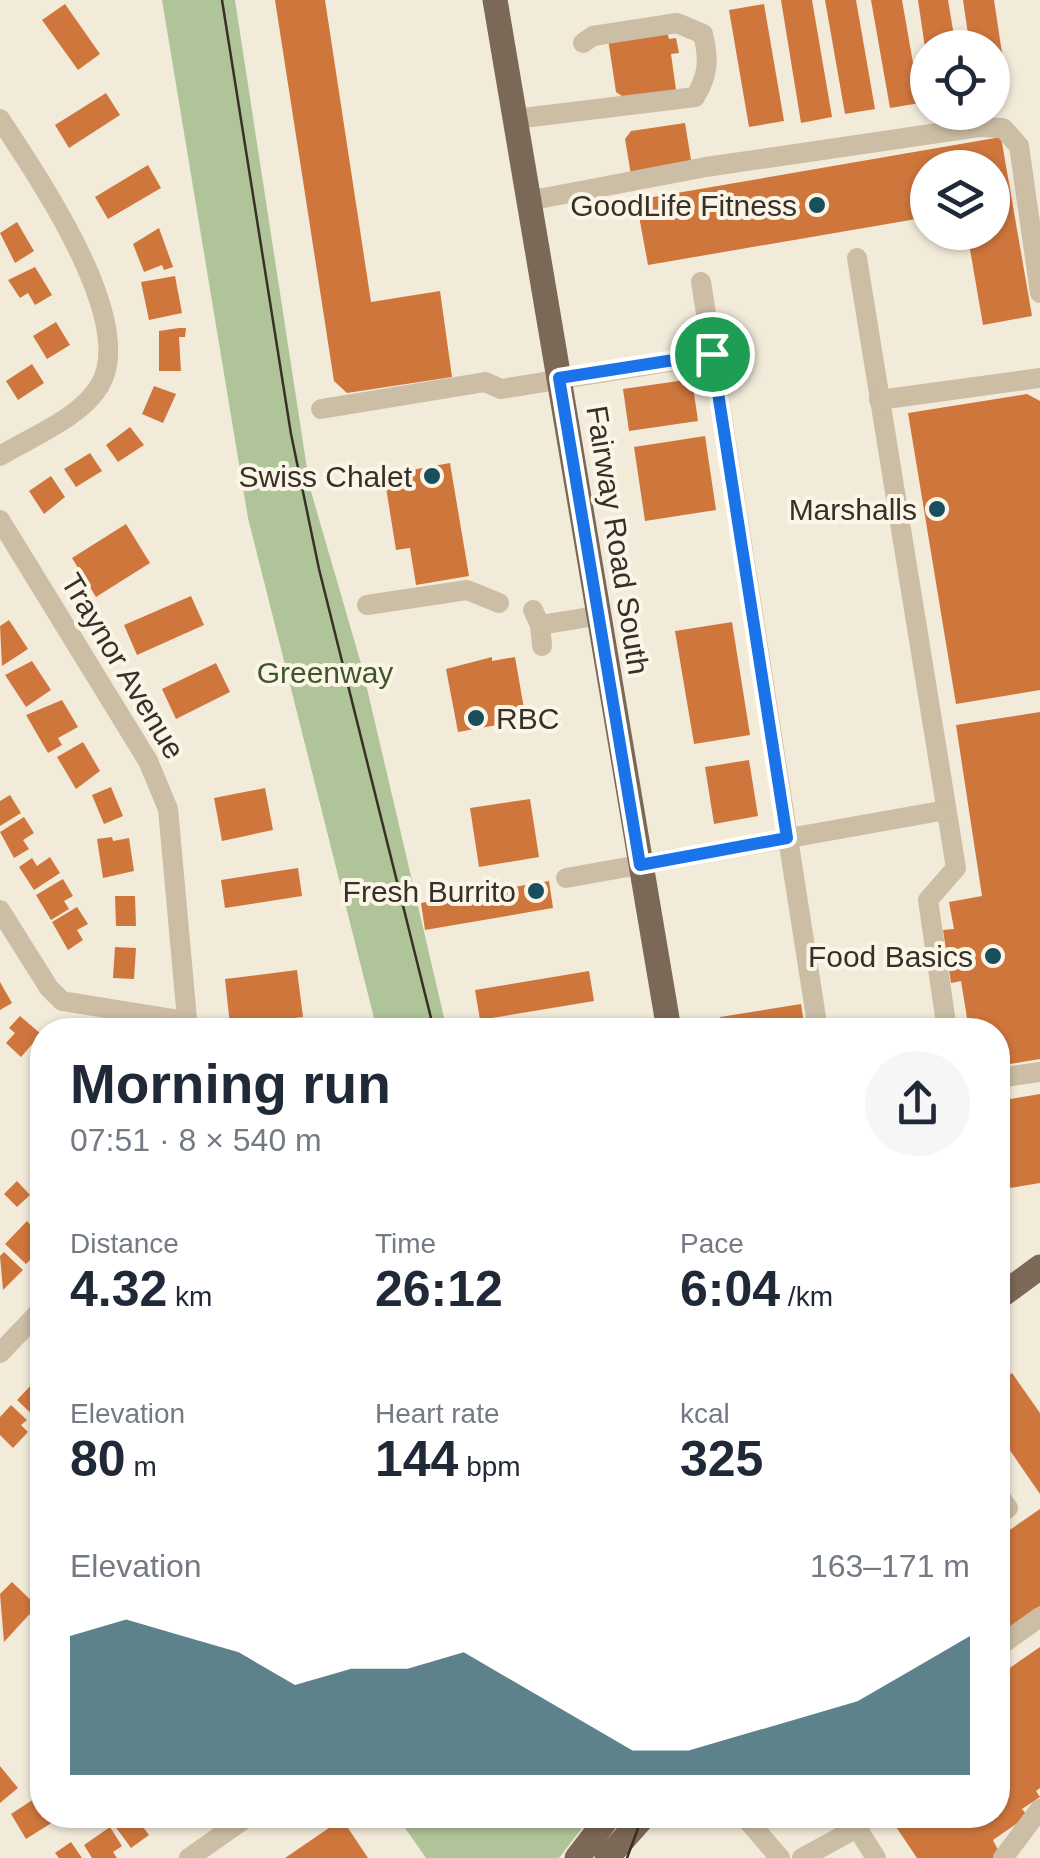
<!DOCTYPE html>
<meta charset="utf-8">
<style>
body{margin:0;font-family:Helvetica,sans-serif;background:#f6f6f7;color:#1f2937;height:100vh;display:flex;flex-direction:column;font-size:38px;white-space:nowrap}
*{box-sizing:border-box;margin:0}
p{font-size:32px;color:#747a83}
.icon{flex:none;width:55px;height:55px;fill:none;stroke:currentColor;stroke-width:2;stroke-linecap:round;stroke-linejoin:round}
.map{position:relative;flex:1;overflow:hidden}
.drawer{position:absolute;left:30px;top:1018px;width:980px;height:810px;display:flex;flex-direction:column;background:#fff;border-radius:40px;box-shadow:0 2px 8px #0004}
.drawer>*{flex:none}
.fabs{position:absolute;left:910px;top:30px;display:grid;gap:20px}
.fabs a{display:grid;place-items:center;width:100px;height:100px;border-radius:50%;background:#fff;box-shadow:0 2px 8px #0004;font-size:50px}
.pin{position:absolute;display:grid;place-items:center;width:85px;height:85px;color:#fff;margin:-42px;border:5px solid #fff;border-radius:50%;box-shadow:0 2px 10px #0007}
.round{display:grid;place-items:center;flex:none;width:105px;height:105px;border-radius:52px;background:#f6f6f7}
.head{display:flex;align-items:center;justify-content:space-between;height:170px;padding:0 40px}
h1{font-size:55px;font-weight:600;line-height:75px}
.metrics{display:grid;grid-template-columns:repeat(3,1fr);gap:15px;height:170px;padding:10px 40px}
.metrics div{display:grid;align-content:center}
.metrics b{font-size:50px;font-weight:600}
.metrics small{font-size:28px;font-weight:400}
.metrics p{font-size:28px}
.chart{height:280px;padding:20px 40px}
.chart p{display:flex;justify-content:space-between}
.chart svg{width:100%;height:180px;margin-top:10px;fill:#194e5c;opacity:.7}
.map>svg:first-child{display:block}
.green{fill:#afc499}
.building{fill:#cf763d}
.lines{fill:none;stroke-linecap:round;stroke-linejoin:round}
.minor{stroke:#ccbda5;stroke-width:20}
.major{stroke:#7b6857;stroke-width:25}
.tram{stroke:#382f27;stroke-width:2.5}
.route-casing{stroke:#fff;stroke-width:20}
.route{stroke:#1a73e8;stroke-width:12}
.poi-dot{fill:#194e5c;stroke:#fbf5e7;stroke-width:4}
.labels{text-anchor:middle;dominant-baseline:central;stroke-width:8;stroke-linejoin:round;paint-order:stroke}
.poi-label{font-size:30px;fill:#382f27;stroke:#fbf5e7;text-anchor:end}
.street-label{font-size:30px;fill:#382f27;stroke:#fbf5e7}
.park-label{font-size:30px;fill:#405829;stroke:#fbf5e7}
</style>
<div class="map">
<svg width="1040" height="1858" viewBox="0 0 1040 1858">
<rect width="100%" height="100%" fill="#f3ebda"/>
<g class="green">
<polygon points="162,0 235,0 310,488 362,667 447,1030 377,1030 248,518"/>
<polygon points="396,1815 592,1815 559,1858 426,1858"/>
</g>
<g class="building">
<polygon points="275,0 325,0 371,302 440,291 452,377 347,393 334,381"/>
<polygon points="781,0 812,0 832,117 801,123"/>
<polygon points="825,0 856,0 875,109 845,114"/>
<polygon points="871,0 902,0 920,103 890,108"/>
<polygon points="918,0 948,0 956,48 925,48"/>
<polygon points="963,0 994,0 1008,93 992,95 992,48 970,48"/>
<polygon points="65,4 100,54 78,70 42,20"/>
<polygon points="764,4 784,121 749,127 729,10"/>
<polygon points="667,31 669,39 676,38 679,53 671,54 676,90 625,98 616,92 608,39"/>
<polygon points="106,93 120,115 69,148 55,125"/>
<polygon points="685,123 692,166 631,175 625,139 631,131"/>
<polygon points="1001,137 1032,316 983,325 967,232 992,232 992,168 928,168 928,217 648,265 636,200"/>
<polygon points="148,165 161,188 108,219 95,197"/>
<polygon points="17,222 34,251 15,263 0,233"/>
<polygon points="159,228 173,267 164,270 162,265 144,272 133,244"/>
<polygon points="35,267 52,295 35,305 28,293 20,298 8,280"/>
<polygon points="175,276 182,313 149,320 141,282"/>
<polygon points="56,322 70,345 47,359 33,336"/>
<polygon points="179,328 186,328 185,337 179,337 181,371 159,371 159,331"/>
<polygon points="32,364 44,383 18,400 6,381"/>
<polygon points="692,379 698,421 629,431 623,389"/>
<polygon points="154,386 176,394 163,423 142,414"/>
<polygon points="1027,394 1040,401 1040,690 956,704 908,413"/>
<polygon points="130,427 144,445 118,462 106,445"/>
<polygon points="705,436 716,510 645,521 634,447"/>
<polygon points="90,453 102,471 76,487 64,469"/>
<polygon points="450,463 469,576 416,585 410,548 396,550 384,475"/>
<polygon points="51,476 65,497 44,514 29,491"/>
<polygon points="126,524 150,563 96,597 72,558"/>
<polygon points="191,596 204,625 137,655 124,625"/>
<polygon points="9,620 28,649 2,666 0,626"/>
<polygon points="732,622 750,735 694,744 675,631"/>
<polygon points="492,657 492,661 515,657 526,720 458,732 446,669"/>
<polygon points="32,661 51,690 26,707 5,675"/>
<polygon points="216,663 230,692 176,719 162,689"/>
<polygon points="62,700 78,727 58,738 62,745 48,753 26,715"/>
<polygon points="1040,712 1040,1059 998,1066 998,1030 969,1030 961,981 951,983 943,930 954,929 949,902 982,896 956,725"/>
<polygon points="83,742 100,771 76,789 57,757"/>
<polygon points="749,760 758,816 714,824 705,767"/>
<polygon points="111,787 123,816 104,824 92,795"/>
<polygon points="265,788 273,830 222,841 214,798"/>
<polygon points="10,795 21,813 0,826 0,801"/>
<polygon points="530,799 539,857 479,867 470,808"/>
<polygon points="24,817 34,833 23,840 29,849 14,858 0,832"/>
<polygon points="112,837 113,841 129,838 134,871 103,878 97,839"/>
<polygon points="50,857 60,873 34,890 19,867 32,858 37,866"/>
<polygon points="298,868 302,896 225,908 221,880"/>
<polygon points="63,879 73,896 64,901 69,909 51,920 36,895"/>
<polygon points="549,881 553,908 425,930 421,903"/>
<polygon points="115,896 135,896 136,926 116,926"/>
<polygon points="77,907 88,924 77,930 83,940 68,950 52,922"/>
<polygon points="115,947 136,948 134,979 113,978"/>
<polygon points="297,970 303,1017 230,1025 225,979"/>
<polygon points="589,971 594,1001 480,1020 475,990"/>
<polygon points="0,982 12,1003 0,1010"/>
<polygon points="801,1004 805,1030 722,1030 720,1017"/>
<polygon points="20,1016 41,1034 21,1057 6,1043 15,1033 9,1028"/>
<polygon points="1040,1094 1040,1183 998,1190 998,1101"/>
<polygon points="17,1181 30,1195 17,1207 4,1194"/>
<polygon points="27,1221 42,1238 33,1248 38,1252 26,1264 5,1244"/>
<polygon points="4,1252 23,1270 3,1290 0,1256"/>
<polygon points="1012,1373 1040,1413 1040,1494 998,1433 998,1383"/>
<polygon points="36,1380 42,1387 42,1415 38,1420 17,1400"/>
<polygon points="11,1405 27,1420 21,1425 28,1432 13,1448 0,1435 0,1417"/>
<polygon points="1040,1509 1040,1606 998,1636 998,1538"/>
<polygon points="12,1582 37,1606 4,1642 0,1594"/>
<polygon points="1040,1647 1040,1788 1036,1791 1040,1797 1022,1809 1028,1816 993,1840 1000,1854 995,1858 917,1858 888,1815 998,1815 998,1676"/>
<polygon points="0,1766 18,1788 0,1803"/>
<polygon points="37,1797 42,1815 53,1822 26,1839 11,1814"/>
<polygon points="121,1815 134,1815 149,1835 131,1848 112,1822"/>
<polygon points="342,1819 368,1858 285,1858"/>
<polygon points="110,1827 122,1846 113,1852 117,1858 92,1858 84,1845"/>
<polygon points="71,1842 82,1858 59,1858 55,1853"/>
</g>
<g class="lines">
<g class="minor">
<path d="M 0,119 C 35,173 138,320 100,385 C 82,417 31,437 0,456"/>
<path d="M 515,119 L 695,97 C 709,74 709,59 703,34 L 677,23 L 593,36 L 583,43"/>
<polyline points="528,201 706,167 979,127 1003,128 1019,146 1040,293"/>
<polyline points="857,258 956,868 928,900 947,1030"/>
<polyline points="701,282 818,1030"/>
<polyline points="879,400 1040,378"/>
<polyline points="321,409 485,382 501,389 712,355"/>
<polyline points="0,520 148,761 168,809 188,1030"/>
<polyline points="367,605 467,590 499,603"/>
<polyline points="533,610 540,625 542,646"/>
<polyline points="540,625 596,616"/>
<polyline points="566,878 946,810"/>
<polyline points="0,910 49,988 62,1001 186,1021"/>
<polyline points="998,1078 1040,1072"/>
<polyline points="0,1353 42,1309"/>
<polyline points="998,1494 1008,1508 998,1515"/>
<polyline points="998,1647 1040,1617"/>
<polyline points="743,1815 780,1858"/>
<polyline points="189,1858 250,1815"/>
<polyline points="802,1858 857,1828 876,1858"/>
<polyline points="1003,1858 1040,1809"/>
</g>
<g class="major">
<polyline points="495,0 669,1030"/>
<polyline points="998,1298 1040,1267"/>
<polyline points="577,1858 610,1815"/>
<polyline points="607,1858 645,1815"/>
</g>
<g class="tram">
<polyline points="222,0 291,434 319,569 434,1030"/>
<polyline points="627,1858 643,1815"/>
</g>
</g>
<g class="lines">
<g class="route-casing">
<polygon id="route" points="712,354 787,838 640,865 559,378"/>
</g>
<use href="#route" class="route"/>
</g>
<g class="poi-dot">
<circle cx="817" cy="205" r="10"/>
<circle cx="432" cy="476" r="10"/>
<circle cx="937" cy="509" r="10"/>
<circle cx="476" cy="718" r="10"/>
<circle cx="536" cy="891" r="10"/>
<circle cx="993" cy="956" r="10"/>
</g>
<g class="labels">
<g class="poi-label">
<text x="797" y="205">GoodLife Fitness</text>
<text x="412" y="476">Swiss Chalet</text>
<text x="917" y="509">Marshalls</text>
<text x="496" y="718" text-anchor="start">RBC</text>
<text x="516" y="891">Fresh Burrito</text>
<text x="973" y="956">Food Basics</text>
</g>
<g class="street-label">
<text transform="translate(618 540) rotate(81)">Fairway Road South</text>
<text transform="translate(123 666) rotate(59)">Traynor Avenue</text>
</g>
<g class="park-label">
<text x="325" y="672">Greenway</text>
</g>
</g>
</svg>
<div class="fabs">
<a><svg class="icon" aria-label="locate" viewBox="0 0 24 24"><circle cx="12" cy="12" r="6"/><path d="M12 2v4M12 18v4M2 12h4M18 12h4"/></svg></a>
<a><svg class="icon" aria-label="layers" viewBox="0 0 24 24"><path d="M12 4l9 5-9 5-9-5zM3 14l9 5 9-5"/></svg></a>
</div>
<div class="pin" style="left:712px;top:354px;background:#1e9e55"><svg class="icon" aria-label="arrive" viewBox="0 0 24 24"><path d="M6 21V4h12l-3 4 3 4H6"/></svg></div>
<section class="drawer">
<div class="head"><div><h1>Morning run</h1><p>07:51 · 8 × 540 m</p></div><a class="round"><svg class="icon" aria-label="share" viewBox="0 0 24 24"><path d="M12 15V3M7 8l5-5 5 5M5 13v7h14v-7"/></svg></a></div>
<div class="metrics">
<div><p>Distance</p><b>4.32<small> km</small></b></div>
<div><p>Time</p><b>26:12</b></div>
<div><p>Pace</p><b>6:04<small> /km</small></b></div>
</div>
<div class="metrics">
<div><p>Elevation</p><b>80<small> m</small></b></div>
<div><p>Heart rate</p><b>144<small> bpm</small></b></div>
<div><p>kcal</p><b>325</b></div>
</div>
<div class="chart"><p><span>Elevation</span>163–171 m</p>
<svg viewBox="0 0 160 44" preserveAspectRatio="none"><path d="M0 44V10L10 6L20 10L30 14L40 22L50 18L60 18L70 14L80 22L90 30L100 38L110 38L120 34L130 30L140 26L150 18L160 10V44z"/></svg>
</div>
</section>
</div>
